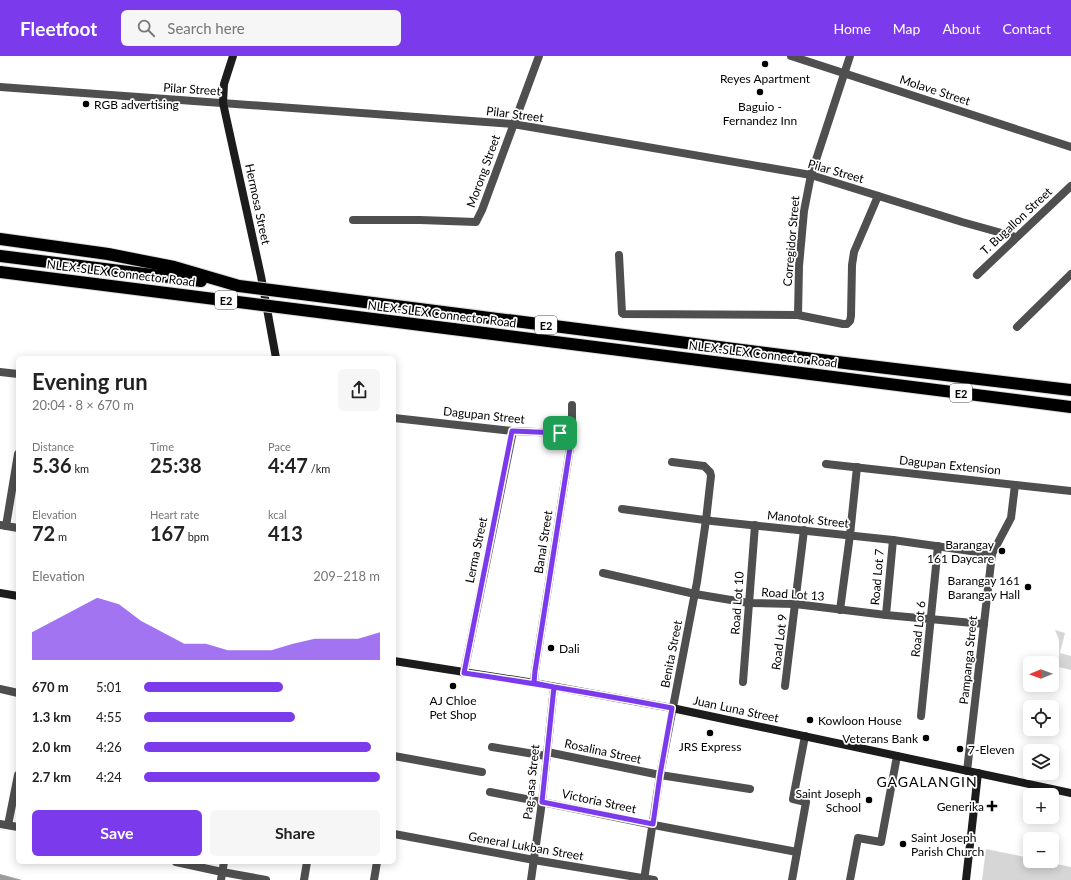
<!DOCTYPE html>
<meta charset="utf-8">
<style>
body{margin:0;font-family:Lato,sans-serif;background:#f6f6f6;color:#222;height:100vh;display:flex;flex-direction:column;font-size:15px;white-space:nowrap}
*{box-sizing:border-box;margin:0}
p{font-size:13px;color:#767676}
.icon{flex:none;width:22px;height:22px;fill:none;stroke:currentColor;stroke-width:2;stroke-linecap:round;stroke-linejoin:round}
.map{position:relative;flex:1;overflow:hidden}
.panel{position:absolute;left:16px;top:300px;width:380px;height:508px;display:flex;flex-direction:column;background:#fff;border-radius:6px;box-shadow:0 2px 10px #0003}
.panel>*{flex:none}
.needle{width:26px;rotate:269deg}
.fabs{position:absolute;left:1023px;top:600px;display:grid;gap:8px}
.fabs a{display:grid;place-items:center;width:36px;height:36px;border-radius:6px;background:#fff;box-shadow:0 2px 10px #0003;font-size:20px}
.pin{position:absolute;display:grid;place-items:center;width:34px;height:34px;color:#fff;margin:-17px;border-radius:8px;box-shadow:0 2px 6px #0006}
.round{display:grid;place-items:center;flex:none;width:42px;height:42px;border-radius:6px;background:#f6f6f6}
.overview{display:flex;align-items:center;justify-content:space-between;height:68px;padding:0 16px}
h1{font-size:22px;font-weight:700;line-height:30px}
.stats{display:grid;grid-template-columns:repeat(3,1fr);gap:6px;height:68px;padding:4px 16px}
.stats div{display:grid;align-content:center}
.stats b{font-size:20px;font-weight:700}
.stats small{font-size:11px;font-weight:400}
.stats p{font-size:11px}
.chart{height:112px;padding:8px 16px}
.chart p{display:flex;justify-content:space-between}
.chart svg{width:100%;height:72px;margin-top:4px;fill:#7c3aed;opacity:.7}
.action{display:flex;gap:8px;margin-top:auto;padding:8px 16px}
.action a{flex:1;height:46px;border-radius:6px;background:#7c3aed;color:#fff;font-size:16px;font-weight:700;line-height:46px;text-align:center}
.action a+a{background:#f6f6f6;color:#222}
ul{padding:0 16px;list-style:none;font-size:13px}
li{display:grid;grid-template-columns:64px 48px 1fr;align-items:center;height:30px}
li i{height:10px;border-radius:5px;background:#7c3aed}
header{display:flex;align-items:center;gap:24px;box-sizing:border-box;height:56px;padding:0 20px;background:#7c3aed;color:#fff}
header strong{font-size:19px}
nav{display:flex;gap:22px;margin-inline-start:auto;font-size:14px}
.search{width:280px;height:36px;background:#f6f6f6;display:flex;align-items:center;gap:10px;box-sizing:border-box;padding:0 14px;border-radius:6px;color:#767676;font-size:15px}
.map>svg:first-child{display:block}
.green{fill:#d6d6d6}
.water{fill:#9d9d9d}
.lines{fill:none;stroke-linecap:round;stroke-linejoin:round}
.highway-casing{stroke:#dbdbdb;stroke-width:14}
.street{stroke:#4f4f4f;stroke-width:8}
.secondary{stroke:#1c1c1c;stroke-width:8}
.highway{stroke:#000;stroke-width:12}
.highway-bridge-casing{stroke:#dbdbdb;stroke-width:14;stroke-linecap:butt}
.highway-bridge{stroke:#000;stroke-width:12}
.route-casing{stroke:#fff;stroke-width:8}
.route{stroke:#7c3aed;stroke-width:5}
.poi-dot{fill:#000;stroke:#fff;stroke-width:1.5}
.labels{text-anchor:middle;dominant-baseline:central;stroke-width:3.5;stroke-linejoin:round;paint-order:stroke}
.shield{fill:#fff;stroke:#4c4c4c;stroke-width:1}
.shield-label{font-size:11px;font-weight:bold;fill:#000}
.poi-label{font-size:12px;fill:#000;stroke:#fff;text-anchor:start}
.street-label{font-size:12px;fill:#000;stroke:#fff}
.quarter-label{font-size:14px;letter-spacing:1px;fill:#000;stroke:#fff}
</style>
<header>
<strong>Fleetfoot</strong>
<div class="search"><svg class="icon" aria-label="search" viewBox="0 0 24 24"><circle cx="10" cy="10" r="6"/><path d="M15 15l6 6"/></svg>Search here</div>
<nav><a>Home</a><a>Map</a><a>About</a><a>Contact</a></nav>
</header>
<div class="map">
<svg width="1071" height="824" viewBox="0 0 1071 824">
<rect width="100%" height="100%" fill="#fff"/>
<g class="green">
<polygon points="1055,574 1065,577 1060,597 1071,600 1071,614 1059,611 1059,584"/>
<polygon points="986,793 1030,802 1030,805 1042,805 1071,811 1071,824 982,824"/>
</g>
<polygon class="water" points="0,818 22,824 0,824"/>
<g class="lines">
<g class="highway-casing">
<g id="highway">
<polyline points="0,183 108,198 174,211 239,230"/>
<polyline points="0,200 201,225"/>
<polyline points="453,273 1071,351"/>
<polyline points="853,308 1071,334"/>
</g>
</g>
<g class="street">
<polyline points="791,0 1071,91"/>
<polyline points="0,31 513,68 811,119 962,166 1016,181"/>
<polyline points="353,164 420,164 476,166 482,154 539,0"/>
<polyline points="619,199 622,257 623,258 798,259 843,268 847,268 850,265 851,260 852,209 854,196 878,140"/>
<polyline points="977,219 1071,130"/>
<polyline points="798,259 799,210 804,155 811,119 850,0"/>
<polyline points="1017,271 1071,218"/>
<polyline points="0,316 18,318"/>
<polyline points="394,362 513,375 560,377 572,379"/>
<polyline points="826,408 1071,435"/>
<polyline points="622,453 712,465 893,484 992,498"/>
<polyline points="0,469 18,472"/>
<polyline points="6,470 18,398"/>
<polyline points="603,517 695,538 749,547 795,548 886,559 984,568"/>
<polyline points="840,554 850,479 857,411"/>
<polyline points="886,559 893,484"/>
<polyline points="464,617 513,375"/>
<polyline points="743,626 755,469"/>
<polyline points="534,627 535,615 572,379 572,349"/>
<polyline points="785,630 804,474"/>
<polyline points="0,633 18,637"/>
<polyline points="921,660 938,490"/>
<polyline points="492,691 546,700"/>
<polyline points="547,696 660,719 750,733"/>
<polyline points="394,700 482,716"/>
<polyline points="967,715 992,498 1011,462 1015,429"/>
<polyline points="490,736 542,746 659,770 797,796"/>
<polyline points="0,768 18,771"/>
<polyline points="8,769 18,719"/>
<polyline points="394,778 534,804 654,824"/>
<polyline points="176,806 222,816 266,824"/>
<polyline points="221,824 224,806"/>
<polyline points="304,824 307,806"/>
<polyline points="374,824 377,806"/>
<polyline points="531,824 542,746 554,631"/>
<polyline points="644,824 660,719 697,526 706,464 711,420 710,416 704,410 672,406"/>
<polyline points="792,824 806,746 793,743 805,680"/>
<polyline points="850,824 858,782 881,786 897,700"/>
</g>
<g class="secondary">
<polyline points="233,0 224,28 223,47 261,220 276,302"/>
<polyline points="0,537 18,540"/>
<polyline points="394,605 534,627 672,652 1071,737"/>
<polyline points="966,824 978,717"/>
</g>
<use href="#highway" class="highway"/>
<g class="highway-bridge-casing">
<g id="highway-bridge">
<polyline points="0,216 453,273"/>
<polyline points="239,230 853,308"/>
</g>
</g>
<use href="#highway-bridge" class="highway-bridge"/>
</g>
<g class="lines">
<g class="route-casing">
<path id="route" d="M 560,377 L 572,379 L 535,615 L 534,627 L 554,631 L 542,746 L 653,768 L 660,719 L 672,652 C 603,639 533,627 464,617 L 512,375 L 560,377"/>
</g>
<use href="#route" class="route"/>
</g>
<g class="poi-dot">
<circle cx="765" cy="8" r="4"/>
<circle cx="760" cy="36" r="4"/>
<circle cx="86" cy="48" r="4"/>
<circle cx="1002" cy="495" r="4"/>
<circle cx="1028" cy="531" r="4"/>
<circle cx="551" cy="592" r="4"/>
<circle cx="453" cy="630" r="4"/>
<circle cx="810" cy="664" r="4"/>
<circle cx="710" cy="677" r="4"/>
<circle cx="926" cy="682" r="4"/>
<circle cx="960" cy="693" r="4"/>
<circle cx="869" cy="744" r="4"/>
<path d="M990 744h4v4h4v4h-4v4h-4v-4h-4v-4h4z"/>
<circle cx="903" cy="788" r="4"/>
</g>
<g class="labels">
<g class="shield">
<rect x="215" y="235" width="22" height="18" rx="3"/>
<rect x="535" y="260" width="22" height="18" rx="3"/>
<rect x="950" y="328" width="22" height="18" rx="3"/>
</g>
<g class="shield-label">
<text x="226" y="244">E2</text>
<text x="546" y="269">E2</text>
<text x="961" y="337">E2</text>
</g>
<g class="poi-label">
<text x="765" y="22" text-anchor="middle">Reyes Apartment</text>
<text x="94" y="48">RGB advertising</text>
<text x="760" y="50" text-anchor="middle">Baguio -<tspan x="760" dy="14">Fernandez Inn</tspan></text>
<text x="994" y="488" text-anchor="end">Barangay<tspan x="994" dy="14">161 Daycare</tspan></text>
<text x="1020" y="524" text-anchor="end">Barangay 161<tspan x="1020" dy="14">Barangay Hall</tspan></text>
<text x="559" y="592">Dali</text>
<text x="453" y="644" text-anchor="middle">AJ Chloe<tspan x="453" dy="14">Pet Shop</tspan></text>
<text x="818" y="664">Kowloon House</text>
<text x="918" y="682" text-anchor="end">Veterans Bank</text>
<text x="710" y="690" text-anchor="middle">JRS Express</text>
<text x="968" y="693">7-Eleven</text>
<text x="861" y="737" text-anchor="end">Saint Joseph<tspan x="861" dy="14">School</tspan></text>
<text x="984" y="750" text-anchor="end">Generika</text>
<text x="911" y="781">Saint Joseph<tspan x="911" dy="14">Parish Church</tspan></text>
</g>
<g class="street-label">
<text transform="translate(192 33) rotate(4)">Pilar Street</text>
<text transform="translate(935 34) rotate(18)">Molave Street</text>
<text transform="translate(515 58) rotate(7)">Pilar Street</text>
<text transform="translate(483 115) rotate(-70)">Morong Street</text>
<text transform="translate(836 115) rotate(16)">Pilar Street</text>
<text transform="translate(258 148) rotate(78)">Hermosa Street</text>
<text transform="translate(1016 165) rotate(-43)">T. Bugallon Street</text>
<text transform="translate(791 185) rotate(-85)">Corregidor Street</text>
<text transform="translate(121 217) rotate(7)">NLEX-SLEX Connector Road</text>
<text transform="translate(442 258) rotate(7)">NLEX-SLEX Connector Road</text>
<text transform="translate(763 298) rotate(7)">NLEX-SLEX Connector Road</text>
<text transform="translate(484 359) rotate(6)">Dagupan Street</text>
<text transform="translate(950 409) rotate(6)">Dagupan Extension</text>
<text transform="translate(808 463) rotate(6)">Manotok Street</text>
<text transform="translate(543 486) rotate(-81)">Banal Street</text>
<text transform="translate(476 494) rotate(-78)">Lerma Street</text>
<text transform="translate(877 521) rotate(-85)">Road Lot 7</text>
<text transform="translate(793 538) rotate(4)">Road Lot 13</text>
<text transform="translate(737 547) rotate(-86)">Road Lot 10</text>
<text transform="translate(918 573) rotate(-84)">Road Lot 6</text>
<text transform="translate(779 586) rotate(-83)">Road Lot 9</text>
<text transform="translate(671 598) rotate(-79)">Benita Street</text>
<text transform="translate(968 604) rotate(-84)">Pampanga Street</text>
<text transform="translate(736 653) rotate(12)">Juan Luna Street</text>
<text transform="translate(603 695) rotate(12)">Rosalina Street</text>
<text transform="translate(531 726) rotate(-84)">Pag-asa Street</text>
<text transform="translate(599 745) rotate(12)">Victoria Street</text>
<text transform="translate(526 790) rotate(10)">General Lukban Street</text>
</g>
<g class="quarter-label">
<text x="927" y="725">GAGALANGIN</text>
</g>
</g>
</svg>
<div class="fabs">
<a><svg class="needle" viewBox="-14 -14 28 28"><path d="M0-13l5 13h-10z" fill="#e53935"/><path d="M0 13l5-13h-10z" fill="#767676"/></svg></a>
<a><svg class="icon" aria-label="locate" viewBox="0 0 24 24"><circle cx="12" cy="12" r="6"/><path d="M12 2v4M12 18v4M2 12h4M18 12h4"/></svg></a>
<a><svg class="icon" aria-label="layers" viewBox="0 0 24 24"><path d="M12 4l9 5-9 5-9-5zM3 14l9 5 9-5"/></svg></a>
<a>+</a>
<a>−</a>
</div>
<div class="pin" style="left:560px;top:377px;background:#1e9e55"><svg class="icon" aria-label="arrive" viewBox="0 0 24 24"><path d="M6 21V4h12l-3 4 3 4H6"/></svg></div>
<section class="panel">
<div class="overview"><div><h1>Evening run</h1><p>20:04 · 8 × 670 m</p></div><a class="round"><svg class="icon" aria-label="share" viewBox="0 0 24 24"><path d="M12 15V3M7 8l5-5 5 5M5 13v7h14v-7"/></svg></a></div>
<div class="stats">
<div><p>Distance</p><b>5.36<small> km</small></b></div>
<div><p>Time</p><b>25:38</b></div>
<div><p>Pace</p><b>4:47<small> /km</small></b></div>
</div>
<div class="stats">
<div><p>Elevation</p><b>72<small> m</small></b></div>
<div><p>Heart rate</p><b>167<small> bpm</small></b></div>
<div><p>kcal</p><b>413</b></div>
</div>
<div class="chart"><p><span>Elevation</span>209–218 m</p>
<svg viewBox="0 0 160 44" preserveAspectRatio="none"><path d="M0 44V27L10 20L20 13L30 6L40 10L50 20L60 27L70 34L80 34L90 38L100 38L110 38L120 34L130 31L140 31L150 31L160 27V44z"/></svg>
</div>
<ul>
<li><b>670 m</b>5:01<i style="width:59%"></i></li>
<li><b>1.3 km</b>4:55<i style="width:64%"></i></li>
<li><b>2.0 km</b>4:26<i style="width:96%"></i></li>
<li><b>2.7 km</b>4:24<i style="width:100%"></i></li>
</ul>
<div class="action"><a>Save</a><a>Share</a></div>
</section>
</div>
